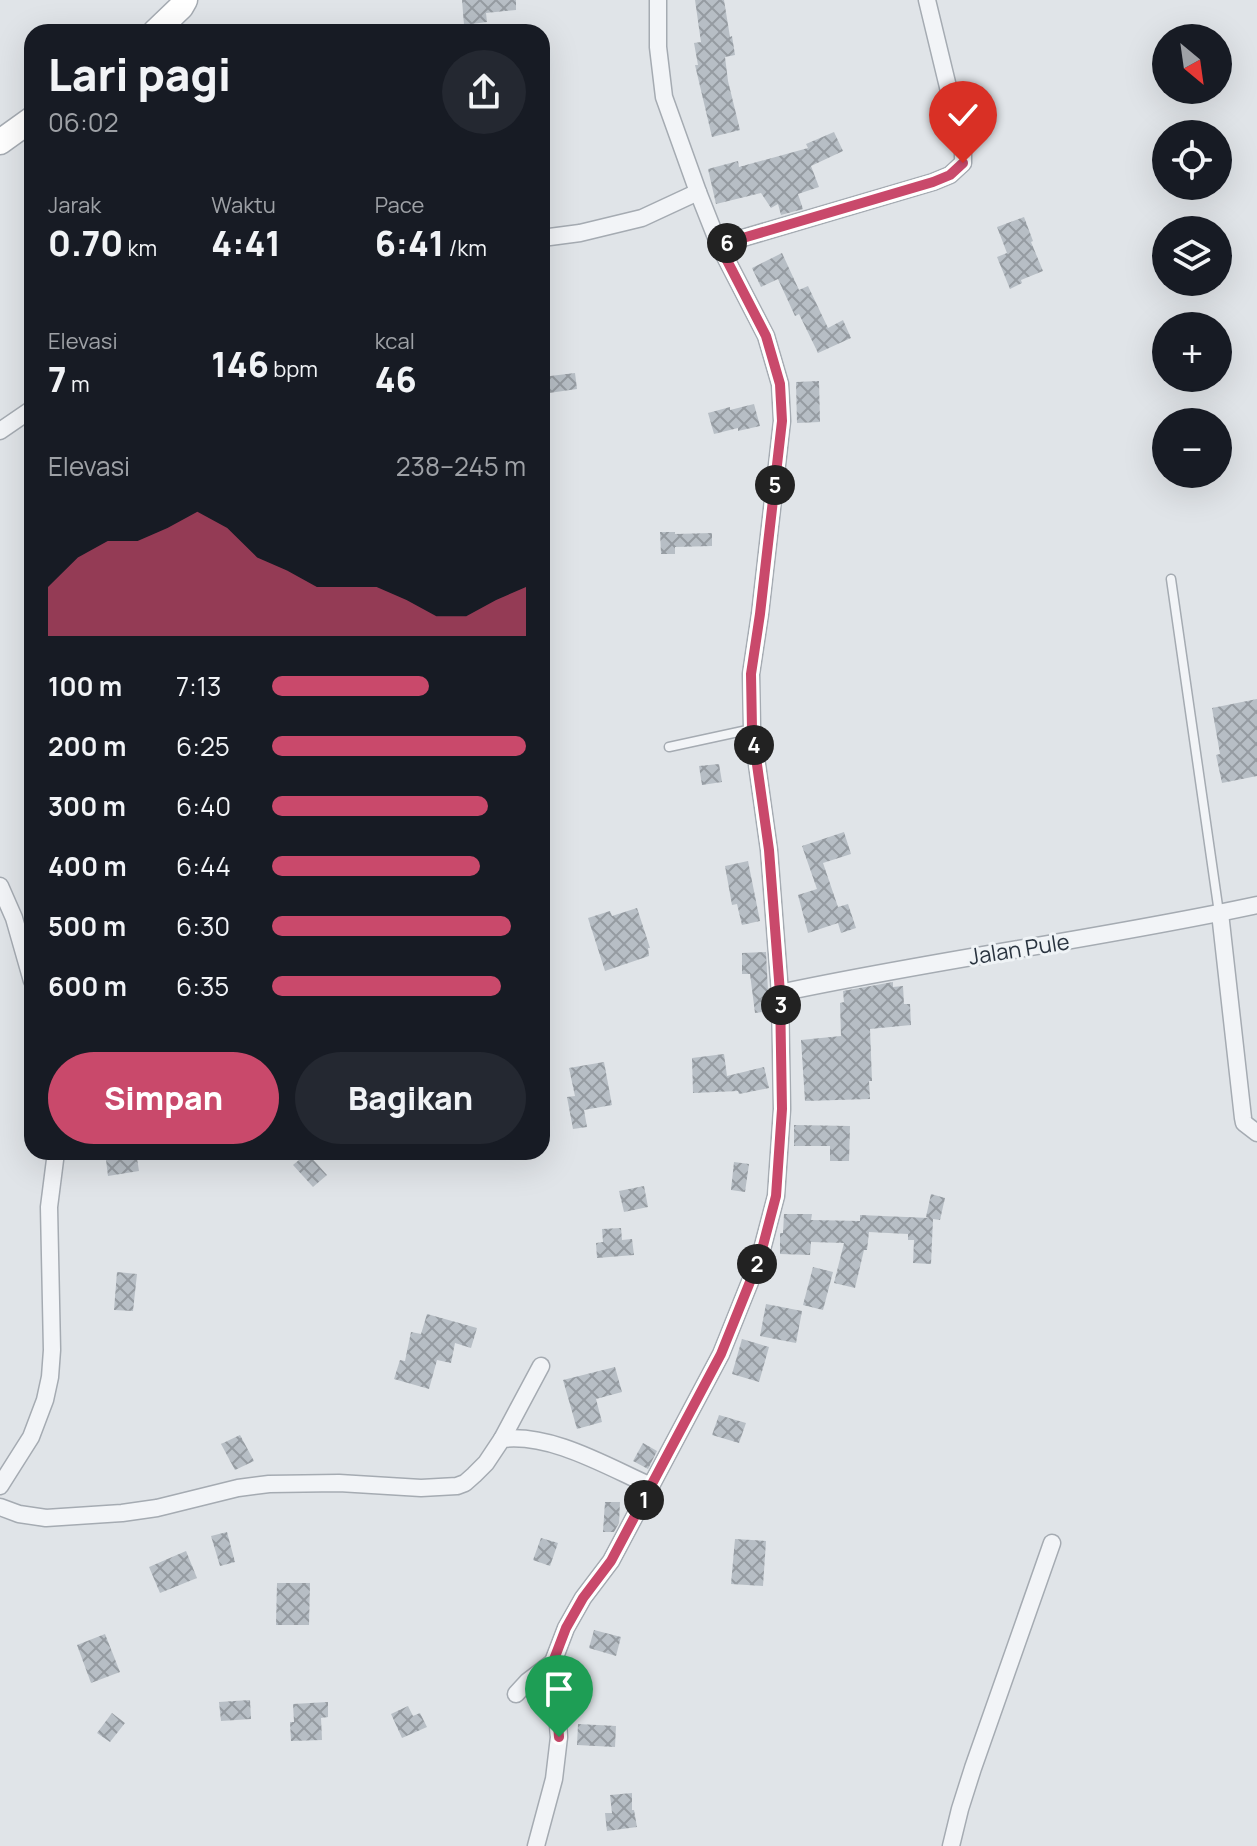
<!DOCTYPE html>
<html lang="id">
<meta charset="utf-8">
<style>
body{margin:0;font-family:Manrope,sans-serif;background:#242831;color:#f1f3f6;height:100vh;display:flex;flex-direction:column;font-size:30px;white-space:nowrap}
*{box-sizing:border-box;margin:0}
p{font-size:26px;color:#9ea1a6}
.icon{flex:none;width:44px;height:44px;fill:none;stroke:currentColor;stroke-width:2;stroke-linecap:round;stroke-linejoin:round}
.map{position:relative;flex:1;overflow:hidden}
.side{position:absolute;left:24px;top:24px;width:526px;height:1136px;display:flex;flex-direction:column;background:#171b24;border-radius:24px;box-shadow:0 8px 32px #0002}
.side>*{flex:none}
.needle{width:52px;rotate:151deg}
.controls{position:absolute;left:1152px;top:24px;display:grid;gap:16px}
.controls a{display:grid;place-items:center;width:80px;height:80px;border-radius:50%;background:#171b24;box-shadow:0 8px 32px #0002;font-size:40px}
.pin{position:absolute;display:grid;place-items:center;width:68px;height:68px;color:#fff;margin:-82px -34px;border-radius:50% 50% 50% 0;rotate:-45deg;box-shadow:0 0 8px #0007}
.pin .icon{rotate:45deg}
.km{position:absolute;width:40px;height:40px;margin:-20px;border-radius:50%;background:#222;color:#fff;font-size:22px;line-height:40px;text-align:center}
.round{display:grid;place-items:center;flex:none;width:84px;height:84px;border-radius:42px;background:#242831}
.overview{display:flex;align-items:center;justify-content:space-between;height:136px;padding:0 24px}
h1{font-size:44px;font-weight:800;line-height:60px}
.figures{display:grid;grid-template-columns:repeat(3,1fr);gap:12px;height:136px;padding:8px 24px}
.figures div{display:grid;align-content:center}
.figures b{font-size:34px;font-weight:800}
.figures small{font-size:22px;font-weight:400}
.figures p{font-size:22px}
.chart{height:224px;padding:16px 24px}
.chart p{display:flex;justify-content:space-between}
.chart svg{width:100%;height:144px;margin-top:8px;fill:#c9496b;opacity:.7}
.action{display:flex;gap:16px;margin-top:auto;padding:16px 24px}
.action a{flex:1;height:92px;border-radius:48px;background:#c9496b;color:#fff;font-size:32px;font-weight:800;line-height:92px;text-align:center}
.action a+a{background:#242831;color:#f1f3f6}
ul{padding:0 24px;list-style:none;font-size:26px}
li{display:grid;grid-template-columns:128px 96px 1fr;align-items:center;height:60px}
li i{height:20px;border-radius:10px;background:#c9496b}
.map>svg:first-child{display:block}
.building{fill:url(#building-cross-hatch)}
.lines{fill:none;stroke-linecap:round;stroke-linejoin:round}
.lane-casing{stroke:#a5abb2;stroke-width:11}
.street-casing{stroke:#a5abb2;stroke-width:19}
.secondary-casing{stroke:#a5abb2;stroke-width:27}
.lane{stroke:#f2f4f7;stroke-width:8}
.street{stroke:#f2f4f7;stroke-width:16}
.secondary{stroke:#fff;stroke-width:24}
.route-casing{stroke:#fff;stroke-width:16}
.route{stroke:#c9496b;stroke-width:10}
.labels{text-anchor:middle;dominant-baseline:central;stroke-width:6;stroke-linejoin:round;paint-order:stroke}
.street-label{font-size:22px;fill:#29333f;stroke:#eff3f6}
</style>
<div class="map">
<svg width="1257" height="1846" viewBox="0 0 1257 1846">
<defs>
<pattern id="building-cross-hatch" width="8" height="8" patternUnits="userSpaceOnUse" patternTransform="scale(2)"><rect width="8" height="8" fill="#b7bec5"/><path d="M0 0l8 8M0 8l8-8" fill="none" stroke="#959ba1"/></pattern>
</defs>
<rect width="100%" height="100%" fill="#e0e4e8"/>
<g class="building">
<polygon points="462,0 516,0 516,10 486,13 487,22 464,25"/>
<polygon points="695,0 724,0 730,37 732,36 735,55 725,57 728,81 740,130 712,137 695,65 698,65 694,43 701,42"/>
<polygon points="834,132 843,151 811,166 819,187 798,194 803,209 781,215 778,204 771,208 761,193 716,204 708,169 738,161 739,167 808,148 806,144"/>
<polygon points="1024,217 1033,241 1031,242 1043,271 1021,280 1022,283 1010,289 997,257 1007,253 997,227"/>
<polygon points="782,253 799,290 808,286 828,328 843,320 851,338 818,353 799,314 795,316 778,279 761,287 752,268"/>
<polygon points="575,373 577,389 542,394 542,377"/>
<polygon points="819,381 820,422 797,423 796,382"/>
<polygon points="754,404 760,426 738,431 738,428 714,434 708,413 730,407 730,410"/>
<polygon points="660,532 675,532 675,534 712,533 712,546 675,547 675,554 661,554"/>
<polygon points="1257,699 1257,776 1222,783 1216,755 1220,754 1212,708"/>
<polygon points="719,764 722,782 702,785 699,766"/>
<polygon points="844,832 851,854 823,863 838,907 848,904 856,928 841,933 838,923 808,933 798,895 817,889 802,846"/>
<polygon points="748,861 760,921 742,925 737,904 732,905 725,866"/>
<polygon points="637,908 650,948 648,948 649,956 605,971 588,918 610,911 612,916"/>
<polygon points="766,952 769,1011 755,1013 750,974 742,974 742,953"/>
<polygon points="893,982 893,987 903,986 904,1004 910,1004 911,1025 870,1029 872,1081 869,1081 870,1099 805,1101 801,1040 841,1036 840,1003 844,1002 843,991"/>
<polygon points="724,1054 727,1076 764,1067 769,1088 739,1094 738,1091 693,1093 692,1058"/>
<polygon points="604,1062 612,1105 584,1110 587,1127 573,1129 567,1097 575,1096 569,1068"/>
<polygon points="794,1125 850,1126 849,1161 830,1161 830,1146 794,1146"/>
<polygon points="105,1152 136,1152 139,1171 108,1176"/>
<polygon points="307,1153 327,1175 313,1187 293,1165"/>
<polygon points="734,1162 749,1164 745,1192 731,1190"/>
<polygon points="644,1186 648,1207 624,1212 619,1191"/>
<polygon points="931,1194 945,1198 940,1220 933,1219 931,1264 913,1263 914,1240 908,1240 908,1234 869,1232 867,1250 864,1250 855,1288 834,1283 844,1243 811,1242 810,1255 780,1254 780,1233 783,1233 784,1214 812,1214 811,1220 860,1221 860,1215 929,1218 926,1217"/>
<polygon points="621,1228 622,1240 632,1239 634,1255 597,1258 596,1243 603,1242 602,1229"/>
<polygon points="813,1267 833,1272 823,1310 803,1305"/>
<polygon points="117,1272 137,1274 133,1311 114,1310"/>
<polygon points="766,1304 802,1311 796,1343 760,1336"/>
<polygon points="427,1314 477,1328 471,1348 455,1343 451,1363 437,1360 429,1389 394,1379 400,1360 405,1361 411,1332 421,1334"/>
<polygon points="742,1339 769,1347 759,1382 732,1374"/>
<polygon points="615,1367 622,1392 596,1399 602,1422 577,1429 563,1380"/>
<polygon points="719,1415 746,1423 739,1443 712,1435"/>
<polygon points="240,1435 254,1461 235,1470 221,1444"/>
<polygon points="643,1443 657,1451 648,1469 633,1461"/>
<polygon points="605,1502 620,1502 619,1523 614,1532 603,1532"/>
<polygon points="227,1532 235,1562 220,1566 211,1536"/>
<polygon points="541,1538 558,1543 550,1566 533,1560"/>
<polygon points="735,1539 766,1541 763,1586 731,1584"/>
<polygon points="186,1551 197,1578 160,1593 149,1567"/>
<polygon points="277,1583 310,1583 309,1625 276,1625"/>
<polygon points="594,1630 621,1637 616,1656 589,1648"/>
<polygon points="105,1634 120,1672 91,1683 77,1645"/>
<polygon points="250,1700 251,1719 221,1721 219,1702"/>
<polygon points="328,1702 328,1717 321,1718 322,1740 291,1741 290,1722 294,1722 293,1704"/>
<polygon points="408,1706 413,1716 420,1713 427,1727 402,1738 391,1714"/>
<polygon points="112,1713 125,1723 110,1742 97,1733"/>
<polygon points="578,1724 616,1726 615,1747 577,1745"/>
<polygon points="632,1793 632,1810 634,1810 637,1827 607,1831 605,1813 612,1813 610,1795"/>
</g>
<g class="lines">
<g class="lane-casing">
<g id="lane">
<polyline points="1171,579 1219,913"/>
<polyline points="669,747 752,729"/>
</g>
</g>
<g class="street-casing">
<g id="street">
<polyline points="542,238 580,233 642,218 698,192 664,97 658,47 658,0"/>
<polyline points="719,245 933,182 950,175 963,163 963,149 927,0"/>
<polyline points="0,431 32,409"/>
<polyline points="0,886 14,918 32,981"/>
<polyline points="1220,913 1243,1118 1244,1123 1257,1133"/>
<path d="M 780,993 C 939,959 1099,939 1257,905"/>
<polyline points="502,1439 541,1366"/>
<polyline points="0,1486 31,1437 45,1400 50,1377 52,1350 49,1207 56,1152"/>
<path d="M 0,1507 L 19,1514 L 46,1518 L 122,1513 L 157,1508 L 238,1488 L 269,1484 L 339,1483 L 421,1488 L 457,1486 L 465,1483 L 474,1475 L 486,1463 L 502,1439 C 551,1433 606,1466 651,1486"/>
<polyline points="516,1694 528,1681 553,1662"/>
<polyline points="536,1846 554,1779 559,1737 553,1662 566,1628 583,1598 611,1561 721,1354 760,1257 776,1196 782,1109 780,993 769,850 752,729 751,674 760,614 782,421 780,384 766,336 719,245 698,192"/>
<polyline points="951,1846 960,1809 973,1768 1052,1543"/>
</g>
</g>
<g class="secondary-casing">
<g id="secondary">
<polyline points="155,32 181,7 185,0"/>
<polyline points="0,142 32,119"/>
</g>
</g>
<use href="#lane" class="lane"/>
<use href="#street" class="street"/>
<use href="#secondary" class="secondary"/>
</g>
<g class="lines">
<g class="route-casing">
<polyline id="route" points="559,1737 553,1662 566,1628 583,1598 611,1561 721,1354 760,1257 776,1196 782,1109 780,993 769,850 752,729 751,674 760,614 782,421 780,384 766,336 719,245 933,182 950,175 963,163"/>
</g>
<use href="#route" class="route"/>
</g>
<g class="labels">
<g class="street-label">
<text transform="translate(1019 949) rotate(-9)">Jalan Pule</text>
</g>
</g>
</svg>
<div class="controls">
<a><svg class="needle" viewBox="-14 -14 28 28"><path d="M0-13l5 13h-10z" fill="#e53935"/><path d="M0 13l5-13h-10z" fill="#9ea1a6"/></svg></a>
<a><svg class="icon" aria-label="locate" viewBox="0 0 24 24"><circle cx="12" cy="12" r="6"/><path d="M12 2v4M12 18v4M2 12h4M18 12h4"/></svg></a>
<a><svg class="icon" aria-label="layers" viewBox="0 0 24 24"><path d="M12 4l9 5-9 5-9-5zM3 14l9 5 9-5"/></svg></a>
<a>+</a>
<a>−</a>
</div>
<div class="pin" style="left:559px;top:1737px;background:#1e9e55"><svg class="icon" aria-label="arrive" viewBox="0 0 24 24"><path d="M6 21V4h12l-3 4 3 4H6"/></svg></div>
<div class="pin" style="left:963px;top:163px;background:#d93025"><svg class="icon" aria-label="check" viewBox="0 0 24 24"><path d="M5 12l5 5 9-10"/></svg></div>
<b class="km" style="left:644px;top:1500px">1</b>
<b class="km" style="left:757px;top:1264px">2</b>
<b class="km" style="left:781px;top:1005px">3</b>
<b class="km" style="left:754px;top:745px">4</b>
<b class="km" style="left:775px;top:485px">5</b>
<b class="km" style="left:727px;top:243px">6</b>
<section class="side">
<div class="overview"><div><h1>Lari pagi</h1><p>06:02</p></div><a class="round"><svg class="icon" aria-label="share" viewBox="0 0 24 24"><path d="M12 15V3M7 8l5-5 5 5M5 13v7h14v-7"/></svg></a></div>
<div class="figures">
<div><p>Jarak</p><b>0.70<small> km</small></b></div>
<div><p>Waktu</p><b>4:41</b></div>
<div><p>Pace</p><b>6:41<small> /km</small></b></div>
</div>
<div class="figures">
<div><p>Elevasi</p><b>7<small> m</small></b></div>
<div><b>146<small> bpm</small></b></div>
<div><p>kcal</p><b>46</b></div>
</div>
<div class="chart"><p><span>Elevasi</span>238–245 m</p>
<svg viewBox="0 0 160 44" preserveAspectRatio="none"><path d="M0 44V29L10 20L20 15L30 15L40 11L50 6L60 11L70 20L80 24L90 29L100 29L110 29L120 33L130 38L140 38L150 33L160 29V44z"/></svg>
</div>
<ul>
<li><b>100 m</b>7:13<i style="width:62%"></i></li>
<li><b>200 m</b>6:25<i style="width:100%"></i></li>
<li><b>300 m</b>6:40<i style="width:85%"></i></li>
<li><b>400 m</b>6:44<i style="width:82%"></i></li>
<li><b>500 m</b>6:30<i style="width:94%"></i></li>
<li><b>600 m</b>6:35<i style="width:90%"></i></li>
</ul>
<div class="action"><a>Simpan</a><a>Bagikan</a></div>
</section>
</div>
